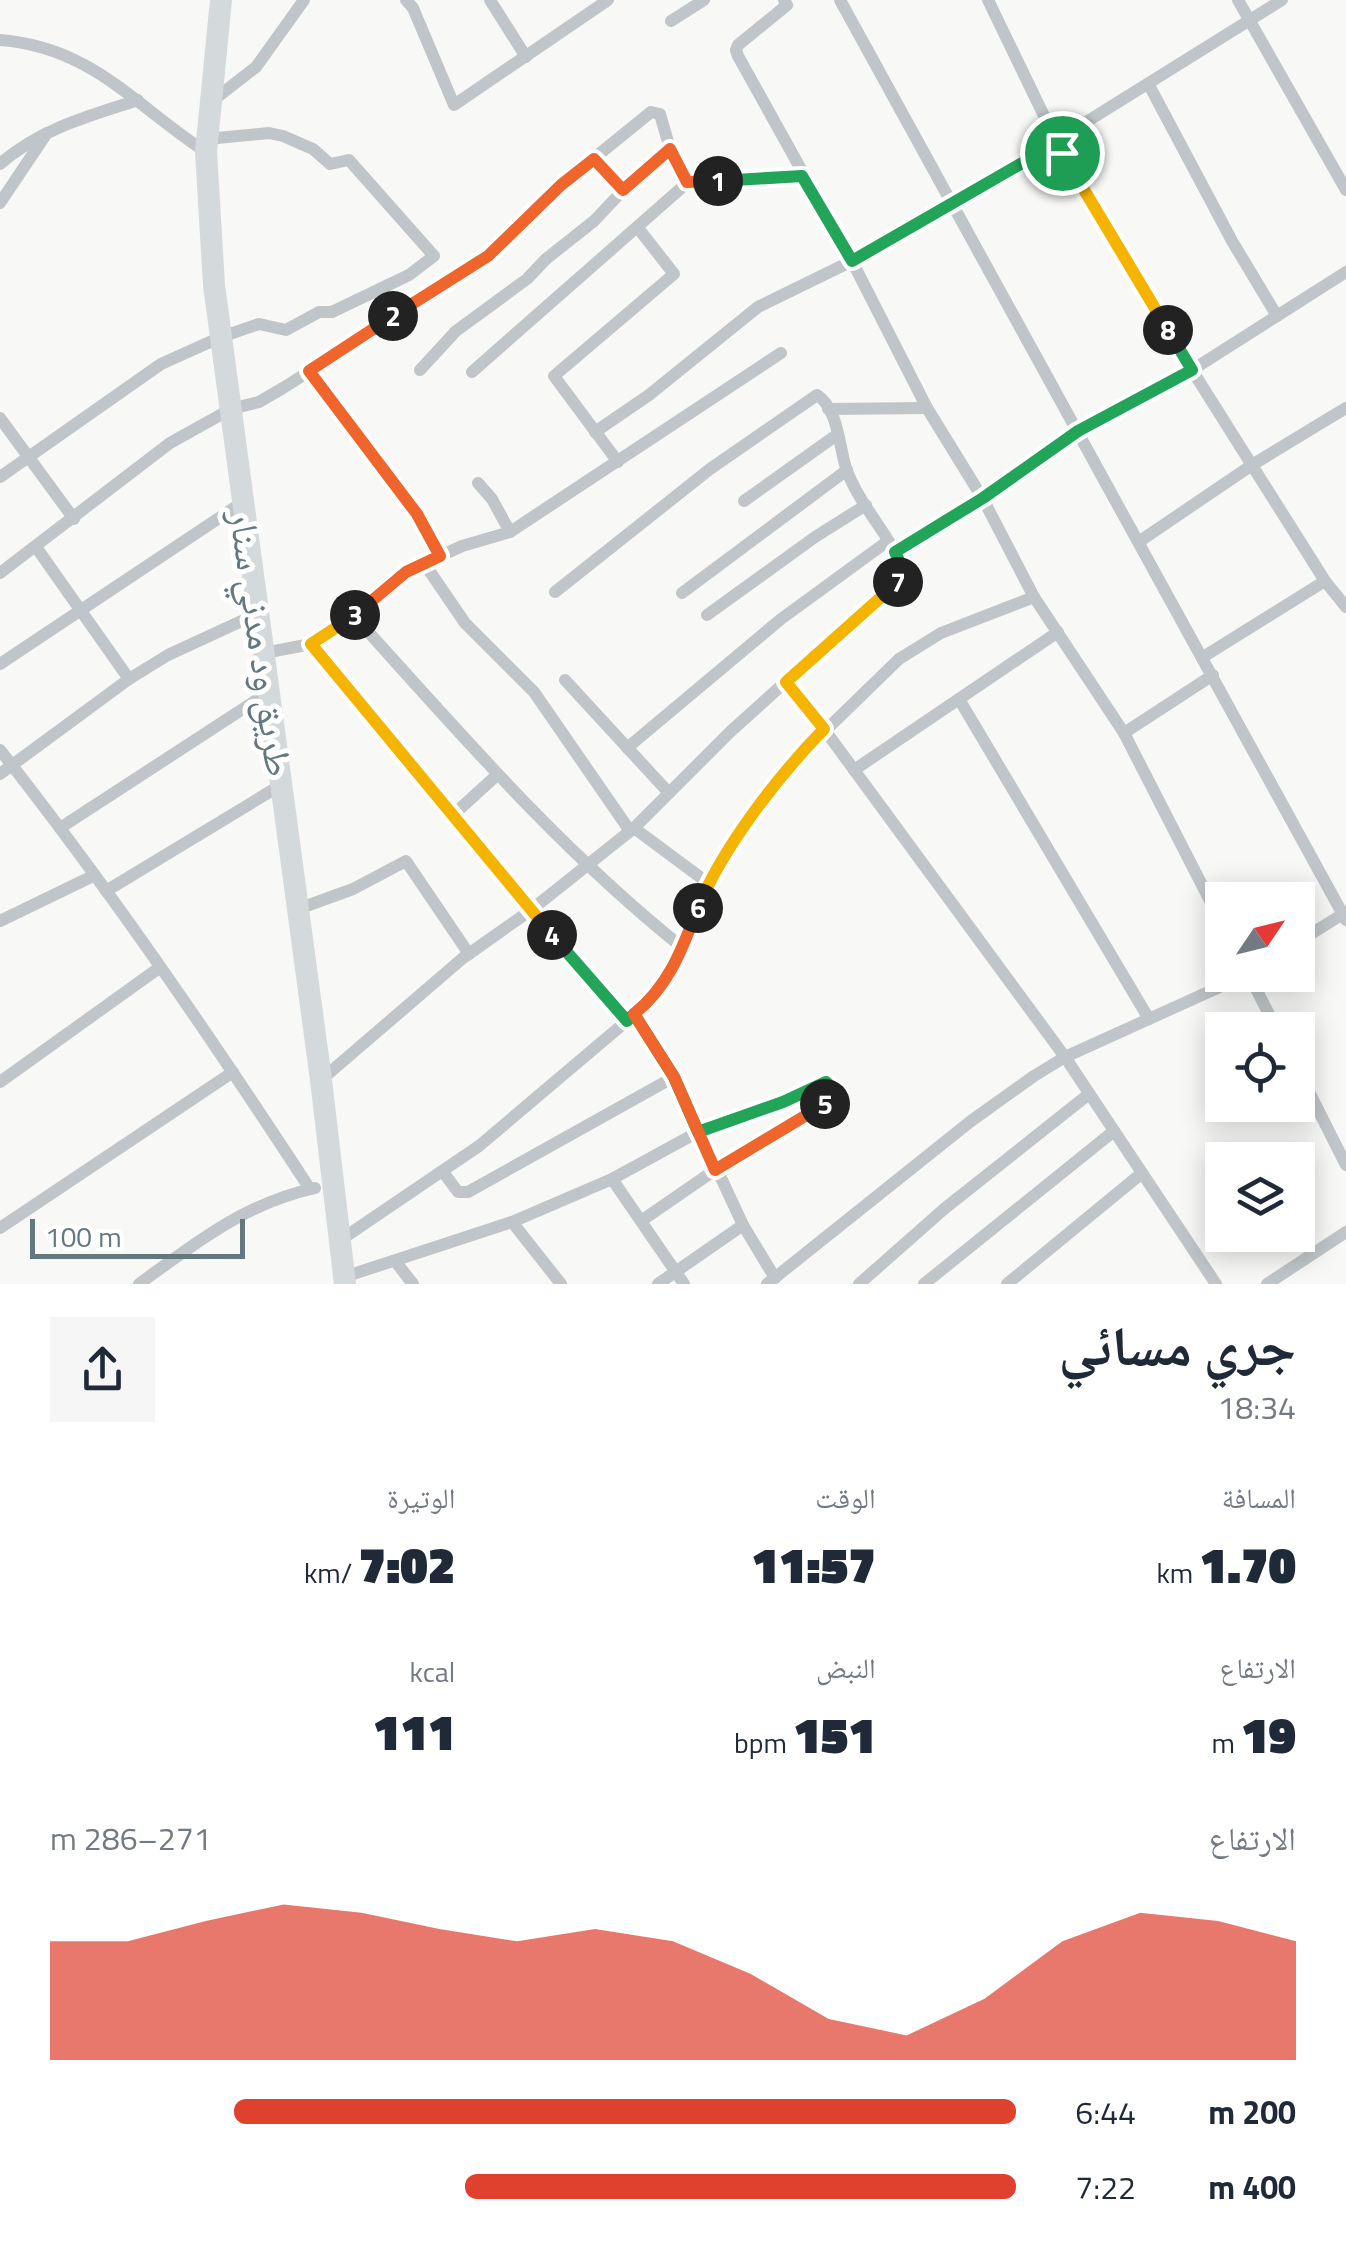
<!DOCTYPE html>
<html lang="ar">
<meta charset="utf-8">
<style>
body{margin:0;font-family:"Titillium Web","Noto Naskh Arabic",sans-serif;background:#f6f6f7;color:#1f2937;direction:rtl;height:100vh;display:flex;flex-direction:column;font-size:38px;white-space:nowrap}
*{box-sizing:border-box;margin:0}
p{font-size:32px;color:#747a83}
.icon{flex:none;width:55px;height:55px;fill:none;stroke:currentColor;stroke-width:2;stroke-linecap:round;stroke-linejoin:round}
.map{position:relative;height:1284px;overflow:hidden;direction:ltr}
.side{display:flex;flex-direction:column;background:#fff;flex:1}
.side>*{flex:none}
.needle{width:65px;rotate:55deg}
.buttons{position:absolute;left:1205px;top:882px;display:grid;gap:20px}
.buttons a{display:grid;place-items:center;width:110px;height:110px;border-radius:0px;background:#fff;box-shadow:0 5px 25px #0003;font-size:50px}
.scale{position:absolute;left:30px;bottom:25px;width:215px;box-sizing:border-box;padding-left:10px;border:5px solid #647880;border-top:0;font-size:28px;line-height:35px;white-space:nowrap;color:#647880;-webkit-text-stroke:8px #fff;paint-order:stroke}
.pin{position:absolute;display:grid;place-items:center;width:85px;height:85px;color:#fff;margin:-42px;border:5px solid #fff;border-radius:50%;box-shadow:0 2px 10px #0007}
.km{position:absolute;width:50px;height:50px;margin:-25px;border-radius:50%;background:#222;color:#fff;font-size:28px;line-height:50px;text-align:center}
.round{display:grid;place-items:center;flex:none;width:105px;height:105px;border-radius:0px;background:#f6f6f7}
.headline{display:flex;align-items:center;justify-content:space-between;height:170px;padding:0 50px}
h1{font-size:55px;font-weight:800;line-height:75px}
.metrics{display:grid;grid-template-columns:repeat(3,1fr);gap:15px;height:170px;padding:10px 50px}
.metrics div{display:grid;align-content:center}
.metrics b{font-size:50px;font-weight:800}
.metrics small{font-size:28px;font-weight:400}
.metrics p{font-size:28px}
.chart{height:280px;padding:20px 50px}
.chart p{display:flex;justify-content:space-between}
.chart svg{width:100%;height:180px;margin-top:10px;fill:#e0402e;opacity:.7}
ul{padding:0 50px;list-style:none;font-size:32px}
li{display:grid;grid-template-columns:160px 120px 1fr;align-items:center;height:75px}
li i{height:25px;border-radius:12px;background:#e0402e}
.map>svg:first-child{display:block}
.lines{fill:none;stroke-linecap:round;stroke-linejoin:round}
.minor{stroke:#bfc5c8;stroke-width:12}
.trunk{stroke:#d4d9dc;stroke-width:22}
.split-1-casing{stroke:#fff;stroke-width:20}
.split-2-casing{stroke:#fff;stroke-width:20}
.split-3-casing{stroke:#fff;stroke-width:20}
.split-4-casing{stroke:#fff;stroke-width:20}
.split-5-casing{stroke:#fff;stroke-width:20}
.split-6-casing{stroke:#fff;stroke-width:20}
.split-7-casing{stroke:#fff;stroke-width:20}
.split-8-casing{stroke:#fff;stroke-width:20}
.split-9-casing{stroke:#fff;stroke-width:20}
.split-1{stroke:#22a559;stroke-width:12}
.split-2{stroke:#f0652b;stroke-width:12}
.split-3{stroke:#f0652b;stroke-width:12}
.split-4{stroke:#f5b400;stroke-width:12}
.split-5{stroke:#22a559;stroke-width:12}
.split-6{stroke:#f0652b;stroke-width:12}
.split-7{stroke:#f5b400;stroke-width:12}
.split-8{stroke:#22a559;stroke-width:12}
.split-9{stroke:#f5b400;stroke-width:12}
.labels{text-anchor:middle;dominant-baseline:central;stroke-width:10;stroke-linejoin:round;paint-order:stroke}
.street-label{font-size:38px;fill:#647880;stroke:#fff}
</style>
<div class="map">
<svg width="1346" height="1284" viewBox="0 0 1346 1284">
<rect width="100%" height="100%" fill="#f8f8f6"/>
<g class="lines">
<g class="minor">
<polyline points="406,0 413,8 454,105 608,0"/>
<polyline points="490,0 526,57"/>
<polyline points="784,0 787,5 738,45 736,50 738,56 852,261 927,408 983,499 1034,597 1124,733 1222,924"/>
<polyline points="840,0 1346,920"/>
<polyline points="988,0 1062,153 1192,370 1325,581 1346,607"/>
<polyline points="1238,0 1346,190"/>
<polyline points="671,21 704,0"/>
<path d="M 0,40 C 92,47 135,106 206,152"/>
<polyline points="1149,85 1232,241 1277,316"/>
<polyline points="211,102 256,67 304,0"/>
<polyline points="593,159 623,190"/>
<path d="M 0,164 C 40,129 88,116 138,100"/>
<polyline points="0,203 47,133"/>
<polyline points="420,370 456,331 527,279 546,259 594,221 647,165 670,149"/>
<polyline points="309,371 417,514 439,555"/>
<polyline points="472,372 687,183 803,177"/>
<polyline points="828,409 927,408"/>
<polyline points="0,418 74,519"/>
<polyline points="595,432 649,395 758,307 852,261 953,205 1282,0"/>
<polyline points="618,462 554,376 674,274 638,228"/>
<polyline points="0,477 161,364 221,337 259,324 286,330 319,312 332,312 409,275 434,256 349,160 330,164 313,149 283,136 269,133 207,139"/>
<polyline points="478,483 492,499 510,532"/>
<polyline points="744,501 838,434"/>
<polyline points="1140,541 1252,465 1346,408"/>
<polyline points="36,547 129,679"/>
<polyline points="895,553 983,499 1078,431 1192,370 1346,272"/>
<polyline points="424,563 465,623 534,692 630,831"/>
<polyline points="0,573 170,443 231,409 259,402 283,388 478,264 561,185 651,112 660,114 670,149 687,183"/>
<polyline points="682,593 847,470"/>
<polyline points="707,615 815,537 866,505"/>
<path d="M 354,616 C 459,732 560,850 683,948"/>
<polyline points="311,644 354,616 406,572 462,546 510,532 781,353"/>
<polyline points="264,653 311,644 627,1021"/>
<polyline points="1203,657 1325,581"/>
<polyline points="0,664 243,502"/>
<polyline points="565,680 669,793"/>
<polyline points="786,682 824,729 1065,1057 1216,1284"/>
<polyline points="959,699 1149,1019"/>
<polyline points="1124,733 1213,675"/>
<polyline points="627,748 781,619 888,541"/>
<path d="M 0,750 C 111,891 212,1039 310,1189"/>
<polyline points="854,770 1058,632"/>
<polyline points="0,774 129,679 168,655 259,613"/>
<polyline points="453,815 497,775"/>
<polyline points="60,828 269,692"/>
<polyline points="634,828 708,883"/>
<polyline points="106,891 281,785"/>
<polyline points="298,909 353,889 406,861 469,954"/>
<polyline points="0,921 95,875"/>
<polyline points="1298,942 1346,912"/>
<polyline points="1249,975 1277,1030"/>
<polyline points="634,1015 674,1077 743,1225 775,1278"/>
<polyline points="1298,1070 1346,1165"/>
<path d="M 321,1080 L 463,958 L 531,910 L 634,828 L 730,732 L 905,574 C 892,536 859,506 846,468 C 839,446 838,408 817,395 L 710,469 L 555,592"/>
<polyline points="0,1082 159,968"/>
<polyline points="443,1172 458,1192 468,1192 674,1077"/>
<polyline points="612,1179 698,1132 783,1103 827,1082 837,1089 835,1096 821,1106 715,1170 641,1221"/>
<polyline points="512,1222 561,1284"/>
<polyline points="0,1228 233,1072"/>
<polyline points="339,1241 479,1146 648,1003 671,973 708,883 792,763 899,659 941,633 1034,597"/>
<polyline points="395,1261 413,1284"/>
<polyline points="344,1277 512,1222 612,1179 684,1284"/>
<path d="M 139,1284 C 197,1242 244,1204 315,1188"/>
<polyline points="658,1284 743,1225"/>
<polyline points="767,1284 971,1121 1034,1076 1065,1057 1246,975"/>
<polyline points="859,1284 944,1209 1089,1094"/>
<polyline points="924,1284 1114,1131"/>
<polyline points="1007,1284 1142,1173"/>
<polyline points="1267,1284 1346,1232"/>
</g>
<polyline class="trunk" points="221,0 206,152 214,285 321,1080 345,1284"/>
</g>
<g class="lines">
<g class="split-1-casing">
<polyline id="split-1" points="718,181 802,176 852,261 1057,143 1062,153"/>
</g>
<g class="split-2-casing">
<polyline id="split-2" points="393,316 488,256 561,185 594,159 623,190 670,149 687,182 718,181"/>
</g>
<g class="split-3-casing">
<polyline id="split-3" points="355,615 406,572 440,556 417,514 309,371 393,316"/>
</g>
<g class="split-4-casing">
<polyline id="split-4" points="355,615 311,644 552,935"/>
</g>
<g class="split-5-casing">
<polyline id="split-5" points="552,935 627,1021 634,1014 674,1077 698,1132 783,1102 826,1082 838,1092 825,1104"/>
</g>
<g class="split-6-casing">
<path id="split-6" d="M 698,908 C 682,949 669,986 634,1014 L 674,1077 L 715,1170 L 825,1104"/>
</g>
<g class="split-7-casing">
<path id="split-7" d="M 698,908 C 722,848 779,775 824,729 L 786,682 L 898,582"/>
</g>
<g class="split-8-casing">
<polyline id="split-8" points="898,582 905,574 895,552 983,498 1078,431 1192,370 1168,330"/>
</g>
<g class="split-9-casing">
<polyline id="split-9" points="1062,153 1168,330"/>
</g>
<use href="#split-1" class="split-1"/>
<use href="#split-2" class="split-2"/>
<use href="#split-3" class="split-3"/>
<use href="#split-4" class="split-4"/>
<use href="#split-5" class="split-5"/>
<use href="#split-6" class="split-6"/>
<use href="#split-7" class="split-7"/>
<use href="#split-8" class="split-8"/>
<use href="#split-9" class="split-9"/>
</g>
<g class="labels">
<g class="street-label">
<text transform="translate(262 643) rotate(82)">طريق ود مدني سنار</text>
</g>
</g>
</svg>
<div class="buttons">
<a><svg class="needle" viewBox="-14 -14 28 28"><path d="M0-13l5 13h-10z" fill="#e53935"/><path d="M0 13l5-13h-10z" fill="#747a83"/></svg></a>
<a><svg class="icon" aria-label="locate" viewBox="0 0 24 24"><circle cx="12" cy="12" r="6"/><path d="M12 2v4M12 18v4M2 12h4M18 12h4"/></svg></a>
<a><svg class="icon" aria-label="layers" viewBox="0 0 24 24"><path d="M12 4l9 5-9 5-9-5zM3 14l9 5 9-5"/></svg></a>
</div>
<div class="scale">100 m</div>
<div class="pin" style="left:1062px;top:153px;background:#1e9e55"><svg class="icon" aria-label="arrive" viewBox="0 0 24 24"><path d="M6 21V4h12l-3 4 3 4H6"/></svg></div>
<b class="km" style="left:718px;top:181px">1</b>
<b class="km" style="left:393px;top:316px">2</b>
<b class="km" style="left:355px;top:615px">3</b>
<b class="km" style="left:552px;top:935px">4</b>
<b class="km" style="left:825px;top:1104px">5</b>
<b class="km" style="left:698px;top:908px">6</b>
<b class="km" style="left:898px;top:582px">7</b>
<b class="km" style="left:1168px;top:330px">8</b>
</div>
<section class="side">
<div class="headline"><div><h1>جري مسائي</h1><p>18:34</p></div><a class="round"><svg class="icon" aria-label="share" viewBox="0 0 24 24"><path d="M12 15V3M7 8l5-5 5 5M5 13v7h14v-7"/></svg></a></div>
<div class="metrics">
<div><p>المسافة</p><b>1.70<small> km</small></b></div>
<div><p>الوقت</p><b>11:57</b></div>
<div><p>الوتيرة</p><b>7:02<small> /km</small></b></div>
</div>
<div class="metrics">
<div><p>الارتفاع</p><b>19<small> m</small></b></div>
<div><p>النبض</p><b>151<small> bpm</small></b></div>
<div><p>kcal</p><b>111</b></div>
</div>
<div class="chart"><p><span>الارتفاع</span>271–286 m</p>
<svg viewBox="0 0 160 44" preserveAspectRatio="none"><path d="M0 44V15L10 15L20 10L30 6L40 8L50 12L60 15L70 12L80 15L90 23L100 34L110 38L120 29L130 15L140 8L150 10L160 15V44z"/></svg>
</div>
<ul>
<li><b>200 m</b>6:44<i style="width:81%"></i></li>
<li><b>400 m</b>7:22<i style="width:57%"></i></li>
</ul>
</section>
